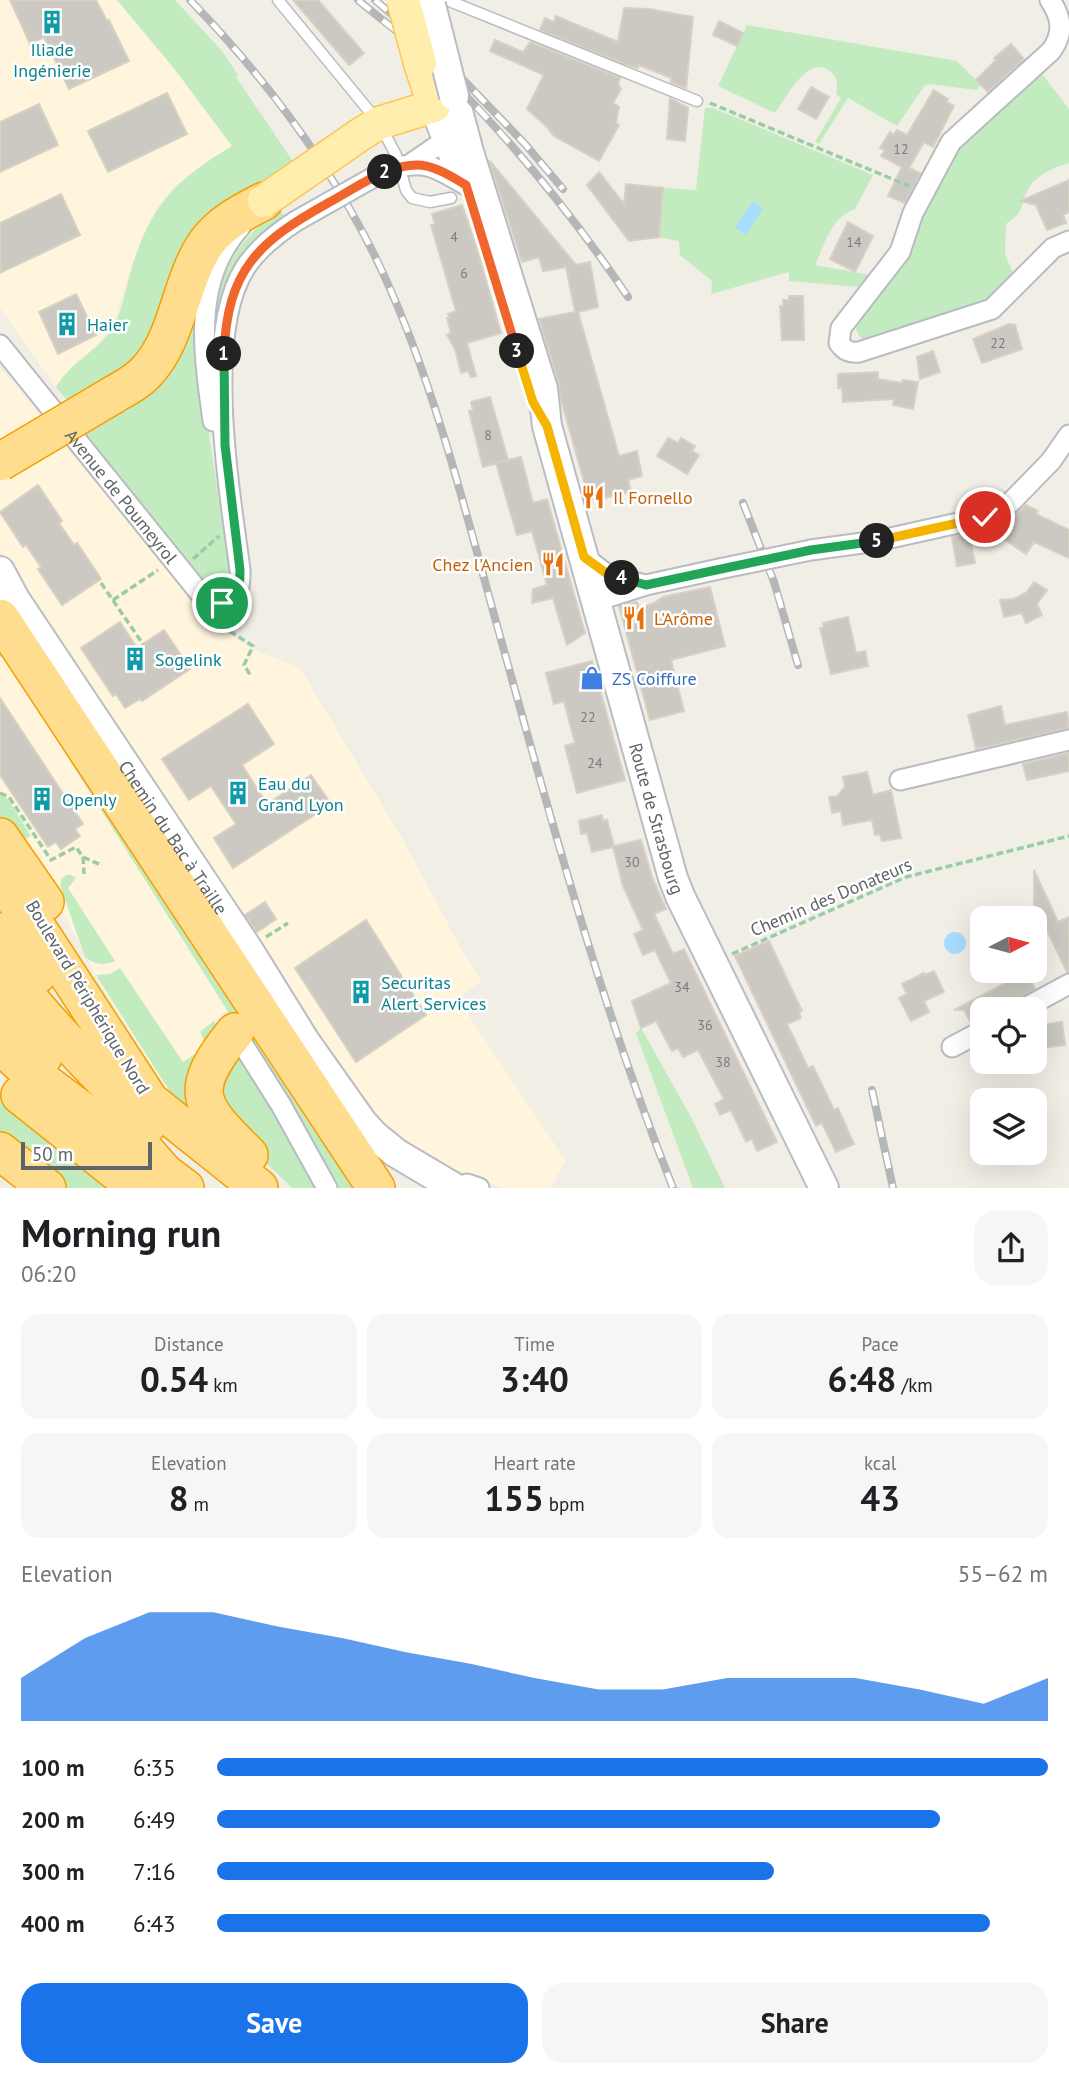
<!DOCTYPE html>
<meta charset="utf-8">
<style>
body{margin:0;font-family:"PT Sans",sans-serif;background:#f6f6f6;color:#202124;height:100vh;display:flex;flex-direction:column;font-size:26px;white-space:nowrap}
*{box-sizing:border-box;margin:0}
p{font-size:23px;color:#757577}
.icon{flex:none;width:38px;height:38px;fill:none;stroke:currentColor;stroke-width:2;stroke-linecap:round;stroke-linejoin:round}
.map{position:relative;height:1188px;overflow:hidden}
.drawer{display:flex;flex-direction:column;background:#fff;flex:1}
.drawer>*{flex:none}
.needle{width:46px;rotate:84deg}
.controls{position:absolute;left:970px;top:906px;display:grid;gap:14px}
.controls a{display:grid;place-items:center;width:77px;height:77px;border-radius:14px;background:#fff;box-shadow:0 7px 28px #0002;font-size:35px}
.scale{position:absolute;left:21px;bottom:18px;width:131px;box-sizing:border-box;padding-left:7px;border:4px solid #5d6368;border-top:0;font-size:19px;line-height:24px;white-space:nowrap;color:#5d6368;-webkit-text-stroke:5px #fff;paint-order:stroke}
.pin{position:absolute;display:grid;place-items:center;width:60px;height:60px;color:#fff;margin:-30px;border:4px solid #fff;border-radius:50%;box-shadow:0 2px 7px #0007}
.km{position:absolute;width:35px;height:35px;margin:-18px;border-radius:50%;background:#222;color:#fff;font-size:19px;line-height:35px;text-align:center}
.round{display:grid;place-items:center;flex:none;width:74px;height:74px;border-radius:21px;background:#f6f6f6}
.head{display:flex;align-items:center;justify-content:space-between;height:119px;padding:0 21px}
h1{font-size:38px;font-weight:800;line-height:52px}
.figures{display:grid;grid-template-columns:repeat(3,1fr);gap:10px;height:119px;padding:7px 21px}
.figures div{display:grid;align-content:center;border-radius:18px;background:#f6f6f6;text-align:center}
.figures b{font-size:35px;font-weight:800}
.figures small{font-size:19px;font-weight:400}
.figures p{font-size:19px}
.chart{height:196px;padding:14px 21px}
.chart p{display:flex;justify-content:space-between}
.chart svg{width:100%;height:126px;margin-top:7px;fill:#1a73e8;opacity:.7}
.cta{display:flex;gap:14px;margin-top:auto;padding:14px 21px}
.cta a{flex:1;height:80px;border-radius:21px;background:#1a73e8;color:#fff;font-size:28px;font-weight:800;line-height:80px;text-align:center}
.cta a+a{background:#f6f6f6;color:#202124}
ul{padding:0 21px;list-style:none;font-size:23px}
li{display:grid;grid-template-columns:112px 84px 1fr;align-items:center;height:52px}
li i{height:18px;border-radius:9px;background:#1a73e8}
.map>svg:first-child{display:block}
.commercial{fill:#fff5dd}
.green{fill:#c2ebc0}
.water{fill:#a8ddff}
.building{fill:#ccc9c3;stroke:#d7d0c3;stroke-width:2}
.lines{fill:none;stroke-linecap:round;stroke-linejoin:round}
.lane-casing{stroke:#b8bcc1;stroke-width:13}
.street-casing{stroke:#b8bcc1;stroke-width:23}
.secondary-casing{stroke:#b9bdc3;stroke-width:32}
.primary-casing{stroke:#ffc651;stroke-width:35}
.highway-casing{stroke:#f79e00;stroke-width:40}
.path{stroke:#98cda5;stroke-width:3.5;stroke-dasharray:7 3.5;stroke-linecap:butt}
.lane{stroke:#fff;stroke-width:10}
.street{stroke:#fff;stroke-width:19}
.secondary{stroke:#fff;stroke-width:28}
.primary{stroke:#ffeead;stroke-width:32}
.highway{stroke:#ffdd8f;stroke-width:37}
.rail-casing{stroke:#b5b6b7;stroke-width:8}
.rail{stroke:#fff;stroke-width:5;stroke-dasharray:16;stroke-linecap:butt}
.street-bridge-casing{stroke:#b8bcc1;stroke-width:23;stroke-linecap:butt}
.secondary-bridge-casing{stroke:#b9bdc3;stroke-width:32;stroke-linecap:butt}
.primary-bridge-casing{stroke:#ffc651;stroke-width:35;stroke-linecap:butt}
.highway-bridge-casing{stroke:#f79e00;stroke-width:40;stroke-linecap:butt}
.street-bridge{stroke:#fff;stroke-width:19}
.secondary-bridge{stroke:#fff;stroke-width:28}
.primary-bridge{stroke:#ffeead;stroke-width:32}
.highway-bridge{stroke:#ffdd8f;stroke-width:37}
.split-1-casing{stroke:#fff;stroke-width:14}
.split-2-casing{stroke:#fff;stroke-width:14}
.split-3-casing{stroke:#fff;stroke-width:14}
.split-4-casing{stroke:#fff;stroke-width:14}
.split-5-casing{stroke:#fff;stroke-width:14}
.split-6-casing{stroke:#fff;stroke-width:14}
.split-1{stroke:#22a559;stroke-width:9}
.split-2{stroke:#f0652b;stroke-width:9}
.split-3{stroke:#f0652b;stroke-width:9}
.split-4{stroke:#f5b400;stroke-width:9}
.split-5{stroke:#22a559;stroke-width:9}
.split-6{stroke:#f5b400;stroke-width:9}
.labels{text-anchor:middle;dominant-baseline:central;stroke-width:5;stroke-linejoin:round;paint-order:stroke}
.number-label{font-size:14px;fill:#797c7f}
.culture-label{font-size:18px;fill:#0d838f;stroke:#fff;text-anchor:start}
.street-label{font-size:18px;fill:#5d6368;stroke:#fff}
.food-label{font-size:18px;fill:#c56008;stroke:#fff;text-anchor:start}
.shop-label{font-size:18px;fill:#366cbe;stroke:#fff;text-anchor:start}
</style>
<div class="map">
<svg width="1069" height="1188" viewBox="0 0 1069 1188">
<rect width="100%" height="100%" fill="#f1eee6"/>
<g class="commercial">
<polygon points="0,0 117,0 173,67 232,146 174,187 157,207 132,265 112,329 56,387 0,308"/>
<polygon points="0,367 209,620 250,648 300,668 406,845 460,947 482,981 462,995 469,1016 566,1161 550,1188 503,1188 433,1161 385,1123 344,1077 24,592 0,551"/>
<polygon points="3,656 229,1009 202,1030 212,1042 177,1106 101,985 64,914 0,820 0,657"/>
</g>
<g class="green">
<path d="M 117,0 L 175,0 L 222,51 L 238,75 L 236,77 L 294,163 L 145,363 L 71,405 L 56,387 C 72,360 96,353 112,329 C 123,311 126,287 132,267 C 151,204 177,179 232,146 L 173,67 Z"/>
<path d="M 747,25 L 957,61 L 981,85 L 977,90 L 929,84 L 925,85 L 897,126 L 848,98 L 819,144 L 815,142 L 841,98 L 836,94 C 838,86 838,79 832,73 C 809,51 786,98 775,113 L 718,86 Z"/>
<path d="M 1042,74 L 1069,109 L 1069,163 C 1056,167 1038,174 1030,186 C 1018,205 1029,208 1006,224 L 1005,254 L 1013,273 L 989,300 L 892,334 L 865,340 C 858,336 854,330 857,321 L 920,220 L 951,160 L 965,142 L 1019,91 Z"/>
<path d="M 705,108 L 713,108 L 873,175 L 855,209 C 831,217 825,244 815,265 L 870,275 L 859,287 L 789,281 L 789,272 L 711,294 L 712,281 L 680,255 L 679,241 L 659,237 L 663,188 L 696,190 Z"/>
<path d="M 279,209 L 288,220 L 269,234 L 218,343 L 213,344 C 210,285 233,244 279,209 Z"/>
<polygon points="203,275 200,373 229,569 226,581 215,586 202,581 82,430"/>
<polygon points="0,638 367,1188 333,1188 271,1072 227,1010 4,656 0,657"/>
<polygon points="0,795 8,799 31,836 18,843 0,820"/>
<path d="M 69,874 L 76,878 L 68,888 L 115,961 C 105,966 94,965 85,957 L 60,885 L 62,878 Z"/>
<polygon points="120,968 183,1062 207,1046 200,1032 214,1021 218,1029 206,1119 177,1103 96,975 110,974"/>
<polygon points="641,1028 691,1117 725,1188 693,1188 636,1033"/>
<polygon points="239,1054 323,1188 292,1188 222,1120 213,1075"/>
<polygon points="0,1096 120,1188 64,1188 0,1135"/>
</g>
<g class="water">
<polygon points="753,201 763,208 746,235 735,228"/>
<circle cx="955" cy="943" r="11"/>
</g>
<g class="building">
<polygon points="10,0 96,0 107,21 109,20 129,61 69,89 44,37 30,44"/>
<polygon points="293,0 318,0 364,53 349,65"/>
<polygon points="624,8 649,9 693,17 686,88 671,82 671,78 639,65 638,68 624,64 540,30 545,18 554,22 556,16 618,42"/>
<polygon points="719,21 743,33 737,46 713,35"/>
<polygon points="495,40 523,52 530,42 620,78 618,84 621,89 613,103 619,107 616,123 619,125 599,161 554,136 547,127 527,109 544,75 490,51"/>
<polygon points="1011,44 1024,59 988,92 976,80 996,60 994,58"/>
<polygon points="811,87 829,97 816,119 798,109"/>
<polygon points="934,90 948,99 947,102 954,106 933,147 924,142 909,168 920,173 905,203 888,196 902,167 881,156 885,150 880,148 890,132 894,135 897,130 907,135"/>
<polygon points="167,93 187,134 108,172 88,131"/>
<polygon points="670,98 688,108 685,141 667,139"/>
<polygon points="39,104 58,145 0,172 0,122"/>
<polygon points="489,160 576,265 590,262 598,307 578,312 619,456 637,451 642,476 628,480 631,491 590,502 561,400 559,384 539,319 575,312 566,267 543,271 539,257 522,262"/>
<polygon points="599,172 624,204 626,184 663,188 659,237 629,241 587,185"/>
<polygon points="1069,180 1069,212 1063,215 1066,223 1047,230 1036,205 1020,201"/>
<polygon points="61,194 80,235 0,273 0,223"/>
<polygon points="462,205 477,249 501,333 467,343 476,376 471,377 468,371 461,373 455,349 447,335 451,333 447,318 450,318 448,314 456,311 431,225 435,224 432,214"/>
<polygon points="848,222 873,236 855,272 830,259"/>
<polygon points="76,294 96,335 58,354 39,312"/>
<polygon points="789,296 803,296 804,340 782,340 780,306 783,306 783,300 789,300"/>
<polygon points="1009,324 1015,325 1022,349 982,363 973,339"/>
<polygon points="933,351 940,372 920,379 917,357"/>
<polygon points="878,372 878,379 902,383 903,380 918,382 913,409 893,405 894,399 843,402 842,388 838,388 838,374"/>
<polygon points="490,397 508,460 483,467 469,411 473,410 471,402"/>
<polygon points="668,438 678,443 681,438 695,446 692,451 699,455 687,474 657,456"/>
<polygon points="521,457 533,503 547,499 585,633 567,645 553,598 532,603 533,589 547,585 532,531 517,535 496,463"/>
<polygon points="38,485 62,521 59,523 74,545 77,543 101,579 62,605 38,569 41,567 26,545 23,547 0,512"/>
<polygon points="1026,505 1038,511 1036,514 1069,530 1069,558 1034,542 1026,554 989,529 1016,514"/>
<polygon points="969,533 975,563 957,566 952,537"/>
<polygon points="1034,582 1047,590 1037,604 1042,615 1026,623 1022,613 1004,617 1000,600 1014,599 1027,592"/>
<polygon points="710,587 725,646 671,660 684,711 650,720 619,606 637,602 639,608 654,603 663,597"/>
<polygon points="848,617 856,653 865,651 868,666 831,674 820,628 824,628 823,623"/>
<polygon points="120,622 137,648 164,630 190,669 142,701 140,699 125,708 116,694 113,696 81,648"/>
<polygon points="592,661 625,780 577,793 565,746 575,743 564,701 554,704 546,673"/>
<polygon points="0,698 83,824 75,829 80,836 61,849 56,842 48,847 0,775"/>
<polygon points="248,704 274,744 242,765 267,804 311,775 331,804 233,868 214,838 236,824 211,786 189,800 162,759"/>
<polygon points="1001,706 1005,725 1067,712 1069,728 976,749 968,715"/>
<polygon points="1069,753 1069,771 1027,780 1023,764"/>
<polygon points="867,772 873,795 891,790 901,838 882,841 880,834 875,835 872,820 843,825 841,811 832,813 829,797 837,796 845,787 843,777"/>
<polygon points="602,815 603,821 607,820 614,846 641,840 652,877 666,909 654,914 673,954 684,949 777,1142 757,1151 752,1139 746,1142 731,1110 720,1115 715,1104 724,1099 698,1050 683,1057 678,1048 672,1051 656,1021 641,1028 632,1001 671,983 655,950 643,955 634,934 643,930 623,886 613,847 592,852 587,833 581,834 579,821"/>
<polygon points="1034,870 1058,922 1069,917 1069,972 1067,972 1043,922 1034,927"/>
<polygon points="265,902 276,919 257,932 245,915"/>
<polygon points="366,920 426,1015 356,1062 295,968"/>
<polygon points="769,941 802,1011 799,1012 801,1018 787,1024 808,1068 813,1066 834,1110 838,1108 854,1144 836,1152 822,1123 816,1126 735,956"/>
<polygon points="934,971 944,992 924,1001 929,1012 911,1021 899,998 907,994 902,984 924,973 925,975"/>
<polygon points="1027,972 1035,989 1015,999 1010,1006 1003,1010 982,1010 982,1019 971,1023 964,1010 954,1010"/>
<polygon points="1062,1022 1065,1045 1034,1049 1034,1026"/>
</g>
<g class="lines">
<g class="lane-casing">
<g id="lane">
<polyline points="278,0 379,123 396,155 406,190 412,198 430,202 451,198"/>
<polyline points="447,0 697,101"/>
</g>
</g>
<g class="street-casing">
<g id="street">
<path d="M 1050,0 C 1062,18 1064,33 1051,51 L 951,142 L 913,213 L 900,252 L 841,328 L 839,343 C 845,351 850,353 859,352 L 992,309 L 1053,248 L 1069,241"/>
<polyline points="412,163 457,132"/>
<path d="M 381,173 C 421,158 430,164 466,185"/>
<path id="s1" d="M 0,345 L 203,597 C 232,611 241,598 240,570 C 230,492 202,336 245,268 C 258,248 276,234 296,221"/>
<path d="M 213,421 C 204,354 191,281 241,226"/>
<polyline points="811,550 877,541 985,517 1010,503 1051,461 1069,435"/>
<polyline points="584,557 609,576 645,585"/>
<polyline points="596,601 646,585 719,569"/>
<polyline points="900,780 1069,740"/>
<polyline points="1021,1010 1069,984"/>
<polyline points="235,1032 281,1105 327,1188"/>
<polyline points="952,1047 982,1031"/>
<polyline points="467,1184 479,1188"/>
</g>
</g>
<g class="secondary-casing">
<g id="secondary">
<path id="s2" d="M 454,96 L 469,152 L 543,389 L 547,426 L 673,878 L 680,896 L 824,1188"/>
<polyline points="456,111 448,106 434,106 462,177"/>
<path id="s3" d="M 0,571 L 15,599 L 248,949 L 305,1041 L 363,1123 L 375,1136 L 396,1153 L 455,1188"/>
</g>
</g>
<g class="primary-casing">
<polyline id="primary" points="361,134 379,123 434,106 420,63"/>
</g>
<g class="highway-casing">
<g id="highway">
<path d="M 113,395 C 125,388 139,381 148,370 C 179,336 180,280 207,242 C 222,222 243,212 264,201"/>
<polyline points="0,618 376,1188"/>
<polyline points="0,837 45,902"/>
<polyline points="0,881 36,926 150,1101 259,1188"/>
<polyline points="0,932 37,975"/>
<path d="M 0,963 C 45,1021 95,1073 148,1124"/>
<polyline points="0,1012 15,1031 43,1057"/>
<path d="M 235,1032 C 185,1093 200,1106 249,1155"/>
<polyline points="0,1045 24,1067 185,1188"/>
<polyline points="20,1095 137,1188"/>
<polyline points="113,1114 163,1171"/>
<polyline points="0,1151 47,1188"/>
</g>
</g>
<g class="path">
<polyline points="710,103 909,186"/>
<polyline points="193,559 219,536"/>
<polyline points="101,583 143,644"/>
<polyline points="113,600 158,570"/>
<polyline points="212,620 253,646 244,665 251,676"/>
<polyline points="0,793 9,797 51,860 76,847 83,857 101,865"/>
<polyline points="83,857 84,874"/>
<polyline points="266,937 288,923"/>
<polyline points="732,954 906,877 1069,836"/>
</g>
<use href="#lane" class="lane"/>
<use href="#street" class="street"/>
<use href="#secondary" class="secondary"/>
<use href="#primary" class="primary"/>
<use href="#highway" class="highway"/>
<g class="rail-casing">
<g id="rail">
<path d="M 190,0 C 276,89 350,191 397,305 C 444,417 472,538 505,654 C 555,834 604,1014 673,1188"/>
<path d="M 358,0 C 385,23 415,44 440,69 C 510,139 573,215 628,297"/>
<polyline points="375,0 416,35"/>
<polyline points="452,68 525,144 563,189"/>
<polyline points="743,503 774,582 798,665"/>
<polyline points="872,1090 893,1188"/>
</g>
</g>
<use href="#rail" class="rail"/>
<g class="street-bridge-casing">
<g id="street-bridge">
<polyline points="296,221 381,173"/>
<polyline points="719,569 811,550"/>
</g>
</g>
<g class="secondary-bridge-casing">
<polyline id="secondary-bridge" points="431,5 454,96"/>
</g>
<g class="primary-bridge-casing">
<g id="primary-bridge">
<polyline points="403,0 420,63"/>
<polyline points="264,201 361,134"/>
</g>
</g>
<g class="highway-bridge-casing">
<polyline id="highway-bridge" points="0,462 113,395"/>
</g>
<use href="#street-bridge" class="street-bridge"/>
<use href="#secondary-bridge" class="secondary-bridge"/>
<use href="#primary-bridge" class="primary-bridge"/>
<use href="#highway-bridge" class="highway-bridge"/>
</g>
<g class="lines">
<g class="split-1-casing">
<path id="split-1" d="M 222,603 C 240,598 240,587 240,570 L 225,445 L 224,354"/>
</g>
<g class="split-2-casing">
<path id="split-2" d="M 224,354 C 227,270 258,242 328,203 C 347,193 365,180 385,172"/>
</g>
<g class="split-3-casing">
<path id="split-3" d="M 385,172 C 421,158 434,166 466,185 L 517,351"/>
</g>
<g class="split-4-casing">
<polyline id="split-4" points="517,351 533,402 547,426 584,557 610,576 622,578"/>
</g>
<g class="split-5-casing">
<polyline id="split-5" points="622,578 646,585 811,550 877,541"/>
</g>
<g class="split-6-casing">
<polyline id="split-6" points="877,541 985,517"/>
</g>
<use href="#split-1" class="split-1"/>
<use href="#split-2" class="split-2"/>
<use href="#split-3" class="split-3"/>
<use href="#split-4" class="split-4"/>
<use href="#split-5" class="split-5"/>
<use href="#split-6" class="split-6"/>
</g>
<defs>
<g id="building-bare" transform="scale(1.89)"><path d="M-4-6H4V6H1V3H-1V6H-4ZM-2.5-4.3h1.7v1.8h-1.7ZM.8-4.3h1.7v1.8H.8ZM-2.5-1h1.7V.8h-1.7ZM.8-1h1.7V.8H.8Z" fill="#0f9aa8" stroke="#fff" stroke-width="2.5" paint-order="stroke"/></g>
<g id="restaurant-bare" transform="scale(1.89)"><path d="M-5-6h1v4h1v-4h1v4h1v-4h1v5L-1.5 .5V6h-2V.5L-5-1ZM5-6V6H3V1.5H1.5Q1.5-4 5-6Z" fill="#e8710a" stroke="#fff" stroke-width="2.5" paint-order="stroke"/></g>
<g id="shop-bare" transform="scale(1.89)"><path d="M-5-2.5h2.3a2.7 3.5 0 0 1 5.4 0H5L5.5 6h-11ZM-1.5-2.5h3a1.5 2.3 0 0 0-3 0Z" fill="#3f7fe0" stroke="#fff" stroke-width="2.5" paint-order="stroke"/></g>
</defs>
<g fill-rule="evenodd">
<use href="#building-bare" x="52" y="22"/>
<use href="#building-bare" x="67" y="324"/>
<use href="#restaurant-bare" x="593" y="497"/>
<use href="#restaurant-bare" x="553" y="564"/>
<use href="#restaurant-bare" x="634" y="618"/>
<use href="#building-bare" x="135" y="659"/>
<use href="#shop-bare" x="592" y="678"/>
<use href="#building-bare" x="238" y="793"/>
<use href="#building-bare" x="42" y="799"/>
<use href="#building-bare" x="361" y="992"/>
</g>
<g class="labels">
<g class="number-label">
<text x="901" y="149">12</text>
<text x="454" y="237">4</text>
<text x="854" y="242">14</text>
<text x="464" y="273">6</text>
<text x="998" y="343">22</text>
<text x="488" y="435">8</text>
<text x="588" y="717">22</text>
<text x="595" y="763">24</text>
<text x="632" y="862">30</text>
<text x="682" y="987">34</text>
<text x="705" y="1025">36</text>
<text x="723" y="1062">38</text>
</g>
<g class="culture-label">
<text x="52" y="49" text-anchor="middle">Iliade<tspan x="52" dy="21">Ingénierie</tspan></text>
<text x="87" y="324">Haier</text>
<text x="155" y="659">Sogelink</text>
<text x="258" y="783">Eau du<tspan x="258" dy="21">Grand Lyon</tspan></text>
<text x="62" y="799">Openly</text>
<text x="381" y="982">Securitas<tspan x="381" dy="21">Alert Services</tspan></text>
</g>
<g class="street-label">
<text stroke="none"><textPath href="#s1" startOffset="194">Avenue de Poumeyrol</textPath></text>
<text stroke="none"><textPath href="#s2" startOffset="751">Route de Strasbourg</textPath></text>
<text stroke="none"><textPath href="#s3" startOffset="318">Chemin du Bac à Traille</textPath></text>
<text transform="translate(831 897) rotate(-23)">Chemin des Donateurs</text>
<text transform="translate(88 997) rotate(59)">Boulevard Périphérique Nord</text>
</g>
<g class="food-label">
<text x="613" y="497">Il Fornello</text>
<text x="533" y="564" text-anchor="end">Chez l'Ancien</text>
<text x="654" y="618">L'Arôme</text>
</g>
<g class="shop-label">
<text x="612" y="678">ZS Coiffure</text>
</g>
</g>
</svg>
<div class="controls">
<a><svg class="needle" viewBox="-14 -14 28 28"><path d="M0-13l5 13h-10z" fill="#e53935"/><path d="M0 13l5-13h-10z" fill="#757577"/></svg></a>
<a><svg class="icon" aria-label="locate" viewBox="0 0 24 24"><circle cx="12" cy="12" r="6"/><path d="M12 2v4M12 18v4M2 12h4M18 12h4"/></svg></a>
<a><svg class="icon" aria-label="layers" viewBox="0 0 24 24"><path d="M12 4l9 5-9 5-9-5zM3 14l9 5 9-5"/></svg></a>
</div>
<div class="scale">50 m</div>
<div class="pin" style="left:222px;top:603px;background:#1e9e55"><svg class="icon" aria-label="arrive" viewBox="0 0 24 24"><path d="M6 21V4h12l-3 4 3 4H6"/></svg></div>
<div class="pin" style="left:985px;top:517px;background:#d93025"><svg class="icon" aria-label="check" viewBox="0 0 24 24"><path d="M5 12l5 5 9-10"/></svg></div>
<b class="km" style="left:224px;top:354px">1</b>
<b class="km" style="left:385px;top:172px">2</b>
<b class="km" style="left:517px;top:351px">3</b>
<b class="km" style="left:622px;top:578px">4</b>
<b class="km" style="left:877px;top:541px">5</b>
</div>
<section class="drawer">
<div class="head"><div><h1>Morning run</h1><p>06:20</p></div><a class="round"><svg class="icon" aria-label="share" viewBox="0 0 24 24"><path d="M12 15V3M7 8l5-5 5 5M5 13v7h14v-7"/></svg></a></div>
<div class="figures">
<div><p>Distance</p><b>0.54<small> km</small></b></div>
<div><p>Time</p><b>3:40</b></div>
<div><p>Pace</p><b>6:48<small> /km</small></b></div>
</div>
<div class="figures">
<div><p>Elevation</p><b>8<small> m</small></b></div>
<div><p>Heart rate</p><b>155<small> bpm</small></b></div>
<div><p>kcal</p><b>43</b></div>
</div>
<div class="chart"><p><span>Elevation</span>55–62 m</p>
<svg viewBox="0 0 160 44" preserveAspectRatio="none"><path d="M0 44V29L10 15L20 6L30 6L40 11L50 15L60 20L70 24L80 29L90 33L100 33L110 29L120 29L130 29L140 33L150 38L160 29V44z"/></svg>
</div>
<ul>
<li><b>100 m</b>6:35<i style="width:100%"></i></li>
<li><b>200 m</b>6:49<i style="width:87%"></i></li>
<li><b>300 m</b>7:16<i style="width:67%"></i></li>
<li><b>400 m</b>6:43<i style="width:93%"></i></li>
</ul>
<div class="cta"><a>Save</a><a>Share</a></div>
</section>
